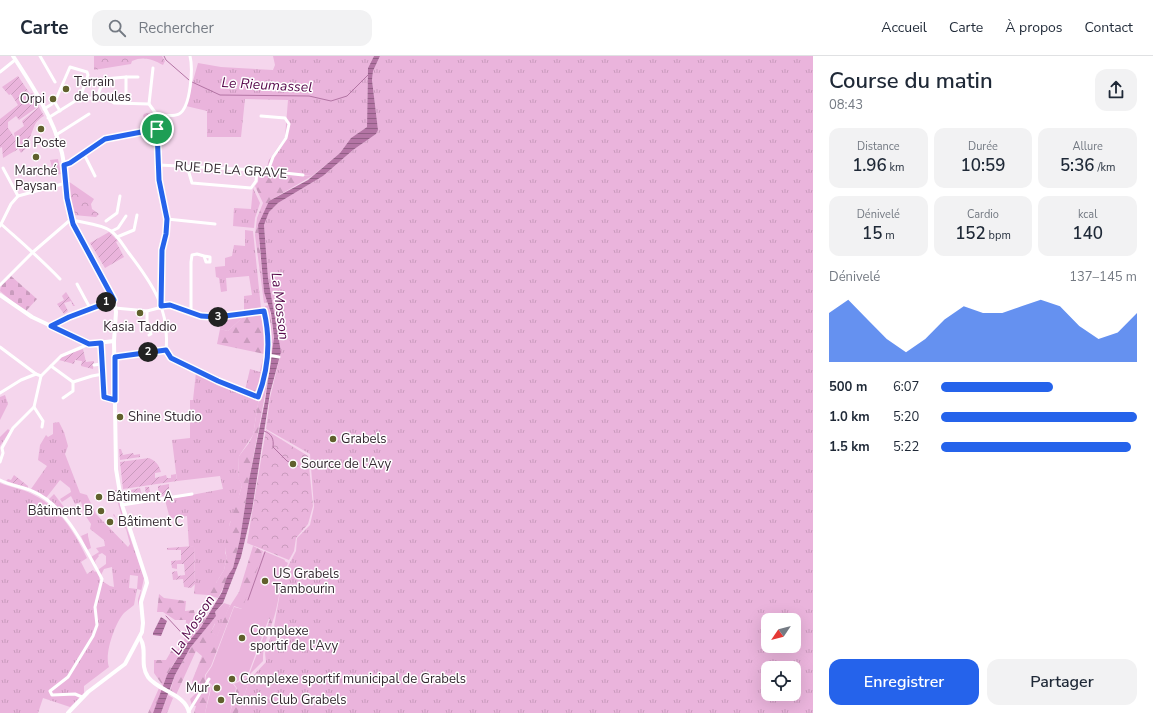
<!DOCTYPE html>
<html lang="fr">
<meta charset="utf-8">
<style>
body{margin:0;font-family:"Nunito Sans",sans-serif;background:#f2f2f3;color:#1f2937;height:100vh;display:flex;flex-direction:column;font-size:15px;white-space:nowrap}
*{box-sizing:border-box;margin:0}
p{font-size:13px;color:#747a83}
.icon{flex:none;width:22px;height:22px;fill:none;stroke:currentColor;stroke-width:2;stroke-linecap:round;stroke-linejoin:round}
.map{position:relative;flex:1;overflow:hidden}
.details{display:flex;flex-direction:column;background:#fff;width:340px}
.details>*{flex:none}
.needle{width:26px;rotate:235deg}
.buttons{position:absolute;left:761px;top:557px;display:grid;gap:8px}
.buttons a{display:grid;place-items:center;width:40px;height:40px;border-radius:8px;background:#fff;box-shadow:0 4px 16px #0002;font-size:20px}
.pin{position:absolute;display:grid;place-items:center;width:34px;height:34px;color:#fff;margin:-17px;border:2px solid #fff;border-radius:50%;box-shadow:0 1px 4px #0007}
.km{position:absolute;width:20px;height:20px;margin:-10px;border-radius:50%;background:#222;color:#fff;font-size:11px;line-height:20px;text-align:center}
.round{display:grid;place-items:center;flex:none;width:42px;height:42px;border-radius:12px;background:#f2f2f3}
.headline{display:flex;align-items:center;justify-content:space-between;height:68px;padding:0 16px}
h1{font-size:22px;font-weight:600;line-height:30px}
.figures{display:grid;grid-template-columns:repeat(3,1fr);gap:6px;height:68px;padding:4px 16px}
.figures div{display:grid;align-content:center;border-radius:10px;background:#f2f2f3;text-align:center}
.figures b{font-size:17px;font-weight:600}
.figures small{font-size:11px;font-weight:400}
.figures p{font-size:11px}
.chart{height:112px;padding:8px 16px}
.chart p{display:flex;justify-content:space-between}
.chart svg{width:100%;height:72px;margin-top:4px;fill:#2563eb;opacity:.7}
.primary-button{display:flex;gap:8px;margin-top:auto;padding:8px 16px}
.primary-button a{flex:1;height:46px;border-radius:12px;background:#2563eb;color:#fff;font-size:16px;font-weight:600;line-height:46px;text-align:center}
.primary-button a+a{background:#f2f2f3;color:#1f2937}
ul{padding:0 16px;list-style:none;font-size:13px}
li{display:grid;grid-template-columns:64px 48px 1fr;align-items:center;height:30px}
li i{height:10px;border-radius:5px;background:#2563eb}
header{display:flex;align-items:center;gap:24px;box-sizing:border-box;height:56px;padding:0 20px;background:#fff;border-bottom:1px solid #e0e1e3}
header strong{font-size:19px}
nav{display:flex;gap:22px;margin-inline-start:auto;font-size:14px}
.search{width:280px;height:36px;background:#f2f2f3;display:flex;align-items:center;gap:10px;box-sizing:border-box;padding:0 14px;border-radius:12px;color:#747a83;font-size:15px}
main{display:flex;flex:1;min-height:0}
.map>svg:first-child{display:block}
.grass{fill:url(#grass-tufts);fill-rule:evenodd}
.forest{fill:url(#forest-firs)}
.cemetery{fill:url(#cemetery-stones)}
.park{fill:url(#park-crowns)}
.garden{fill:url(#garden-furrows)}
.pitch{fill:#eab4dc}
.water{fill:url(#water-rules)}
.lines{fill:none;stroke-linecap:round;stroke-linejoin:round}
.stream{stroke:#b374a4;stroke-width:1}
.minor{stroke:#fff;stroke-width:3}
.tertiary{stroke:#fff;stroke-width:4}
.route-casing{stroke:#fff;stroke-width:8}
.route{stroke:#2563eb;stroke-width:5}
.poi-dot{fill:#60602d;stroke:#fff;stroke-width:1.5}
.labels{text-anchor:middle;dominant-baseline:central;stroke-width:3;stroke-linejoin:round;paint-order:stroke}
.poi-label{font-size:13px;fill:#342931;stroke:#fff;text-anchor:start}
.street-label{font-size:13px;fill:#342931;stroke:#fff}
.water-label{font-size:14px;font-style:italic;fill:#57084b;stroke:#fff}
</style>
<header>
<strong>Carte</strong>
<div class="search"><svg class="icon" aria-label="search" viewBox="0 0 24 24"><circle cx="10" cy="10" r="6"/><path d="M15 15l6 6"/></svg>Rechercher</div>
<nav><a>Accueil</a><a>Carte</a><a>À propos</a><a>Contact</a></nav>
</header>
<main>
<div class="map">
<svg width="813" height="657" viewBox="0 0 813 657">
<defs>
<pattern id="grass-tufts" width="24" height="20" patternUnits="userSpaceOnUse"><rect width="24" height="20" fill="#eab4dc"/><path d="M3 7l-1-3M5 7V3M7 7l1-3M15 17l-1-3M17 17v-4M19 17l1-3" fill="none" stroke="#c99bbd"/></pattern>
<pattern id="forest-firs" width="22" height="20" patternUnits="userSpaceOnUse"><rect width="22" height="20" fill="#eab4dc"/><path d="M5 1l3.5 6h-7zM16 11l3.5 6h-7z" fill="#c99bbd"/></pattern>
<pattern id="cemetery-stones" width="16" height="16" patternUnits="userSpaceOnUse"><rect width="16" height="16" fill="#eab4dc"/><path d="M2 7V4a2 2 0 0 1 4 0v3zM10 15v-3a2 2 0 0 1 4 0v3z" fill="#c99bbd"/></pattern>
<pattern id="park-crowns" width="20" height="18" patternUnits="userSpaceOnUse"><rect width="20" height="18" fill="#eab4dc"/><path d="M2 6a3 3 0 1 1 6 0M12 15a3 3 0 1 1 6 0" fill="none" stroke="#c99bbd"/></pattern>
<pattern id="garden-furrows" width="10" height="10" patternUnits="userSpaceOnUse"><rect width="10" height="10" fill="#eab4dc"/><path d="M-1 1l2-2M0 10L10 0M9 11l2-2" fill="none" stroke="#c99bbd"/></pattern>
<pattern id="water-rules" width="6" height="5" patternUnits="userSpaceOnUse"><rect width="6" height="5" fill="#b374a4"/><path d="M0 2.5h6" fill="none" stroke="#925f86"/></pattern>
</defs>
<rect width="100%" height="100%" fill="#f5d6ed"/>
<g class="grass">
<polygon points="273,0 374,0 368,12 367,71 351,82 340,97 312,120 266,114 269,104 285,81 288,44 245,43 241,81 207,81 207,55 186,50 198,7 221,11 273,14 275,9"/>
<path d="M 380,0 L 813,0 L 813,657 L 238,657 L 250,623 L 266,606 L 265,597 L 274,571 L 283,520 L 296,495 L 297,482 L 310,469 L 314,451 L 310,398 L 266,373 L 270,342 L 281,296 L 268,222 L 264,169 L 269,156 L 278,147 L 323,120 L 353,94 L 376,78 L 378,74 L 372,24 L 373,15 ZM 768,564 L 794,564 L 794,590 L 768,590 ZM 768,612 L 794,612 L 794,638 L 768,638 Z"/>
<polygon points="253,132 260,147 255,162 254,172 233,170 234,152 251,153"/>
<polygon points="245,174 253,175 261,252 244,257 244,240 252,239 249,220 226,222 227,235 221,236 219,222 216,221 215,211 225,210 225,202 232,200 234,189 245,190"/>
<polygon points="244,260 228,275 220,273 221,266 226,266 227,262"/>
<polygon points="250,313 264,317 257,339 245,334"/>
<polygon points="196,316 259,342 253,379 239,400 238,421 242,429 233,463 230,466 225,497 227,501 224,514 216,527 195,527 194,490 189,491 187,460 170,463 165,444 223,433 220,420 177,425 172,384 190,382 190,344 193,344"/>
<polygon points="5,339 8,348 0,364 0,341"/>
<path d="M 59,366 L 64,376 L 68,390 L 65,398 L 80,437 L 87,439 L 96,458 L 128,491 L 130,488 L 126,473 L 113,459 L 114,458 L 116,462 L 120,464 L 119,462 L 122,461 L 115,437 L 115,434 L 117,434 L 124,464 L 144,522 L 138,550 L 138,543 L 141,534 L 137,533 L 134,549 C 131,552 127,554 124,557 C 115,567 104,598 109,611 L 84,630 L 84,637 L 70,651 L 43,642 L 38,657 L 0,657 L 0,427 C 10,431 23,433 32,438 C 60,451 74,476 87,502 L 81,506 L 87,518 L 93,514 L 95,516 L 106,508 L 106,500 L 102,497 L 98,499 L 99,500 L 95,505 L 96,509 L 91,501 L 99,496 L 96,492 L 105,490 L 104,484 L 90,473 L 91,468 L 85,459 L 81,446 L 75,448 L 71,440 L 62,446 L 60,443 L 71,436 L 70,432 L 60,424 L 46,442 L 31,433 L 47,410 L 38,404 L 40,389 L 46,379 L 48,381 L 53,378 L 53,367 ZM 112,511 L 112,512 L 114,531 L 110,530 L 99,523 L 104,513 ZM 130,519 L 138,520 L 137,533 L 129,532 Z"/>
<polygon points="8,373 10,375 0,390 0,381"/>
<polygon points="54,438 64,451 71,457 69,459 48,444"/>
<polygon points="88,477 88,480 91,492 87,494 81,480"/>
<polygon points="224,547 230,549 217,581 211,576 215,568 212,564 216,560 215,556"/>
</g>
<g class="forest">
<polygon points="259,116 312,120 269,145 259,186 264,236 269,246 264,247 255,179 257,162 263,147 255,130 258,126"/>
<polygon points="269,249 274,283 273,298 270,298 271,277 265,250"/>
<path d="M 255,257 L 261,259 C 271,274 267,300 264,317 L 260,315 L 264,298 L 217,288 L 220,273 L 228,275 L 244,260 Z"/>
<path d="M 270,301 L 272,302 L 249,424 L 240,483 L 233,512 L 218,542 L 208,539 L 194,538 L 195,527 L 216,527 L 224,514 L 227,501 C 220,486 238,447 242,429 L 238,422 L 239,400 L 249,387 L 253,379 L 259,342 L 266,321 Z"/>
<path d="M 253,490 L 263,495 L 260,508 L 281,503 L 288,507 C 281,522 280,538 276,554 C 272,572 262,587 263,605 L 249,619 L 270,563 L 234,550 L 211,610 L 205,619 L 206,626 L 211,629 L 205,657 L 194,657 L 196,650 L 192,649 L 190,643 L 195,638 L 196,632 L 192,627 L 192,625 L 202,600 L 196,595 L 176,639 L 170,635 L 175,619 L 190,592 L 212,564 L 215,567 L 211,576 L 217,580 L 228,553 L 239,536 Z"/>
<path d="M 159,538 L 164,542 L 186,545 L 185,555 L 194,554 L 195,560 L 203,558 L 208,560 C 193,584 172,603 163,630 L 154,617 L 154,604 L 166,604 L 173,592 L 177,594 L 184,588 L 186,564 L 175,564 L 163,556 L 157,556 Z"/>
<polygon points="247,622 250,623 238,657 230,657 237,632 234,628"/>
<polygon points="159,632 162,634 153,657 148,657"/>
<polygon points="168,639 173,642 167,657 161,657"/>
</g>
<polygon class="cemetery" points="11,220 37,243 25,256 0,235 1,230"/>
<g class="park">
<path d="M 94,0 L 162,0 L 165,5 L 163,9 C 152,3 143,0 132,5 L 131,8 L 94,14 Z"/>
<polygon points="149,57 152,60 153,66 144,72 143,70 147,67 143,60 144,58"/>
<polygon points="28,85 31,87 21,97 18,92"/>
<polygon points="68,125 94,143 91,148 92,153 99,158 96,161 73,159"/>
<polygon points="266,374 308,400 313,450 308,468 296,482 294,495 289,504 247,487"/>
</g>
<g class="garden">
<path d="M 18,20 L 30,38 L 32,37 L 39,50 L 19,64 L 16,60 L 8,66 L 8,72 L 15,82 L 14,77 L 24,70 L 22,65 L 39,51 L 44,60 C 31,67 35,76 27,85 C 20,93 11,97 3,102 L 2,91 L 0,92 L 0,63 L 18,49 L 11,38 L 9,39 L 2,31 Z"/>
<polygon points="109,176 118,185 116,186 124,201 105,212 90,187"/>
<polygon points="66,236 75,250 73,250 71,245 64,247 68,255 64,258 57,248 64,244 62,240"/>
<polygon points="83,293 86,306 94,305 93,313 81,310 82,305 75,304 74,308 59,304 63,300"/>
<polygon points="119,393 121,393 123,399 133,397 134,399 140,398 140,401 120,404"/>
<path d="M 149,402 C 156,405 159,409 161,416 L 155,417 L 155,422 L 166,419 L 167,422 L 171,422 L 171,419 L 176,418 L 177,425 L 123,433 L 120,406 Z"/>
<polygon points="14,419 28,430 28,432 6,425 8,423 11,424"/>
<polygon points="169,428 169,437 167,437 167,439 158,441 158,430"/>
<polygon points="145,431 149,431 150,436 148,436 147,443 140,444 137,440 135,442 137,444 133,444 131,434 140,432 142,440 146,440"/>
<polygon points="194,490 195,528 191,532 184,531 183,523 173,524 172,516 177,515 178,520 185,519 184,508 177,508 177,513 172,512 171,505 181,504 181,494 167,494 167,492"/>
</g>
<g class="pitch">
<polygon points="58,103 61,118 54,119 50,104"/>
<polygon points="264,495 285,504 279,518 272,554 247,621 242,622 233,628 236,632 230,657 205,657 212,629 206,623 206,619 212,610 234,551 242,553"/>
</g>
<g class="water">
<polygon points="374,0 380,0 373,15 372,24 378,74 376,78 353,94 323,120 278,147 269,156 264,169 268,222 281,296 270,337 252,454 241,501 223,547 215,556 216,560 190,592 175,619 161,657 153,657 167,619 185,590 201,571 222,536 227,521 233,512 240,483 249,424 265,345 274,282 271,257 264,236 258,169 269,145 308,124 340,97 351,82 367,71 368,12"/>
<polygon points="161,561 167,565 161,580 153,579 153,577"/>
</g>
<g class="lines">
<g class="stream">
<polyline points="164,0 166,4 189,24"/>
<polyline points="192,26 220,39 309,40 331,45 347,40 368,19"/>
<path d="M 264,375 C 272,378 274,383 273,391 L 287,405 L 293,408"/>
<polyline points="248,544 265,496"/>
<polyline points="166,560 190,586"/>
</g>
<g class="minor">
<polyline points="40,0 55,26"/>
<polyline points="0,16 15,4"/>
<polyline points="126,21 138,21"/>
<polyline points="81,41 86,43 103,40 114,47 149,48 157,59"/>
<polyline points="97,41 104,23 126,21 126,47"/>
<polyline points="54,45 60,55"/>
<polyline points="149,48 153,12"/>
<polyline points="44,53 52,48 57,41 70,11 87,16 88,19 80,42 48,62"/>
<polyline points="157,59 159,124 167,163 166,178 162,194 161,247"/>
<path d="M 157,59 C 163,59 174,61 179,58 C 191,51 193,12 190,0"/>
<polyline points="261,60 285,62 289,68 286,82 273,101 268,115"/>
<polyline points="56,79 89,58"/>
<polyline points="84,98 95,120"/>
<polyline points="64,109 70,107 105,83 157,73"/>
<polyline points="159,109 257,114 303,119"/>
<polyline points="187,110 192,127 251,132 256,125 257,114"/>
<polyline points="3,112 18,140"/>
<polyline points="167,163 215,168"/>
<polyline points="106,165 117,157 120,140"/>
<path d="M 1,168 C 21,186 41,203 60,223"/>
<polyline points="0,170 11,148 18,140 66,127"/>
<polyline points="112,175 118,172 126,160"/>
<polyline points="117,181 134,174 137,159"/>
<polyline points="77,228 90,252"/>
<path d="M 0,229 L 33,196 L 69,165 L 72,164 C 84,167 101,168 111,175 C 118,180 123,189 128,196 C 152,227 170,253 166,294"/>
<path d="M 115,252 L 147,255 L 170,249 L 201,260 L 217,261 L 264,255 C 271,285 269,312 258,341 L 218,325 L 171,302 L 166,294"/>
<polyline points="147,255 147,265 151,278 149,279"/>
<polyline points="191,257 191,206 192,199 197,198 204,200 206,206 210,206 210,201 204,200"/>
<polyline points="101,287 104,341 115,343"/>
<polyline points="0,291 36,318"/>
<polyline points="268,299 279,301"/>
<polyline points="115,301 166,294"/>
<polyline points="94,309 102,308"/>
<polyline points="51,310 73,326 73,335 63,342"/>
<polyline points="73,326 92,320 103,318"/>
<polyline points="0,337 21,324 36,318 41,320"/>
<polyline points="34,351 43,365 42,371"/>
<polyline points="0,406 3,397 2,392 13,372 34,351 41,320 61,300 89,288"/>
<path d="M 0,424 C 10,430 22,430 32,435 C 66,449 85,492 102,523 L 95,551 L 97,569 L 93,580 L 68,621 L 50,635 L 52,639 L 75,638 L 82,641"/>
<polyline points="122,449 192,438"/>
<polyline points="189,655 209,623"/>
</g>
<g class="tertiary">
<path d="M 13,0 C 32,29 54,63 62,97 C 67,121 65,146 74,169 C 84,195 104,217 114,244 L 116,256 L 114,285 L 116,413 L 122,449 L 146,522 L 147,527 L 141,546 L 143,567 L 142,576 L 125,608 L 88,636 L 68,657"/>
<polyline points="0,239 32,261 89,288 114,285"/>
<polyline points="51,270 69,261 114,244"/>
<path d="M 140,582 C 148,594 139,608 148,621 C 158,635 186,638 189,657"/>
</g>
</g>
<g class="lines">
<g class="route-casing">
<path id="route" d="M 157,73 L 159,124 L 167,163 L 166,178 L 162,194 L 161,250 L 170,249 L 201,260 L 217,261 L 264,255 C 271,285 269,312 258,341 L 218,325 L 171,302 L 166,294 L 115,301 L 115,344 L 104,341 L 101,287 L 89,288 L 51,270 L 69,261 L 114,244 L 73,168 L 67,142 L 64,109 L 70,107 L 105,83 Z"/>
</g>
<use href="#route" class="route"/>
</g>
<g class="poi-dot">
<circle cx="66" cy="33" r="4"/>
<circle cx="53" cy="43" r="4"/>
<circle cx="41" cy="73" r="4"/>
<circle cx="36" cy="101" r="4"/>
<circle cx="140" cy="257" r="4"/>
<circle cx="120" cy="361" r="4"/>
<circle cx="333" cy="383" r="4"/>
<circle cx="293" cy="408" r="4"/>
<circle cx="99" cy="441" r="4"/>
<circle cx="101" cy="455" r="4"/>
<circle cx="110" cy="466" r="4"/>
<circle cx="265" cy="525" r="4"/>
<circle cx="242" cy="582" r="4"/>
<circle cx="232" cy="623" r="4"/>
<circle cx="217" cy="632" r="4"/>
<circle cx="221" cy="644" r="4"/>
</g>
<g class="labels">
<g class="poi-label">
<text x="74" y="26">Terrain<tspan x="74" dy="15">de boules</tspan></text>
<text x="45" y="43" text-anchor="end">Orpi</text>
<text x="41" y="87" text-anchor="middle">La Poste</text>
<text x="36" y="115" text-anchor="middle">Marché<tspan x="36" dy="15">Paysan</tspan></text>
<text x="140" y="271" text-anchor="middle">Kasia Taddio</text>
<text x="128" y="361">Shine Studio</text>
<text x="341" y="383">Grabels</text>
<text x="301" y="408">Source de l'Avy</text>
<text x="107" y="441">Bâtiment A</text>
<text x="93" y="455" text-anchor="end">Bâtiment B</text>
<text x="118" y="466">Bâtiment C</text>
<text x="273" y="518">US Grabels<tspan x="273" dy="15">Tambourin</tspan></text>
<text x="250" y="575">Complexe<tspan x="250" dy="15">sportif de l'Avy</tspan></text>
<text x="240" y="623">Complexe sportif municipal de Grabels</text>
<text x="209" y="632" text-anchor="end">Mur</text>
<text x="229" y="644">Tennis Club Grabels</text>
</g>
<g class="street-label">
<text transform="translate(231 114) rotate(4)">RUE DE LA GRAVE</text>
</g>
<g class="water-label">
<text transform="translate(267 29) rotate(3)">Le Rieumassel</text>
<text transform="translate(280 250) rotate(83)">La Mosson</text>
<text transform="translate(193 569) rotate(-57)">La Mosson</text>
</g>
</g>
</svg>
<div class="buttons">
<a><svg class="needle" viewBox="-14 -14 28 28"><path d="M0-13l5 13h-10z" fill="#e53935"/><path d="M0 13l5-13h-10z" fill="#747a83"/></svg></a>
<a><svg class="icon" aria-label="locate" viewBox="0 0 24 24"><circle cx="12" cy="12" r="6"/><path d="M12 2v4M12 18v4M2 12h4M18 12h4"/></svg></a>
</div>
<div class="pin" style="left:157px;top:73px;background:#1e9e55"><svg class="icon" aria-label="arrive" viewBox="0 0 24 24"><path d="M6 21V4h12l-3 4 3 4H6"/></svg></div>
<b class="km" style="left:106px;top:246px">1</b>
<b class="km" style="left:148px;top:296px">2</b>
<b class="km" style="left:218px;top:261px">3</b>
</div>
<section class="details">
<div class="headline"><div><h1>Course du matin</h1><p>08:43</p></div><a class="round"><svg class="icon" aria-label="share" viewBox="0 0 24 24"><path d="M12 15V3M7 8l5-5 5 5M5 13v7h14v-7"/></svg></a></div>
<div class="figures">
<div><p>Distance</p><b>1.96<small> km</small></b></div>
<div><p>Durée</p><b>10:59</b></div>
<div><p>Allure</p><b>5:36<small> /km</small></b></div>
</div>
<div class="figures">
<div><p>Dénivelé</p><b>15<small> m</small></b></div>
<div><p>Cardio</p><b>152<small> bpm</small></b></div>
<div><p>kcal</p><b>140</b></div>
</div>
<div class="chart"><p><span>Dénivelé</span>137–145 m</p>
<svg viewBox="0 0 160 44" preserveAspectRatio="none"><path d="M0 44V14L10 6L20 18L30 30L40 38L50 30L60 18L70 10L80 14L90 14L100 10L110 6L120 10L130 22L140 30L150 26L160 14V44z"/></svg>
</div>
<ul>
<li><b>500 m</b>6:07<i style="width:57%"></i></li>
<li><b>1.0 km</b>5:20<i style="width:100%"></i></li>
<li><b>1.5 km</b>5:22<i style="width:97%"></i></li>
</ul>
<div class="primary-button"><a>Enregistrer</a><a>Partager</a></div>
</section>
</main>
